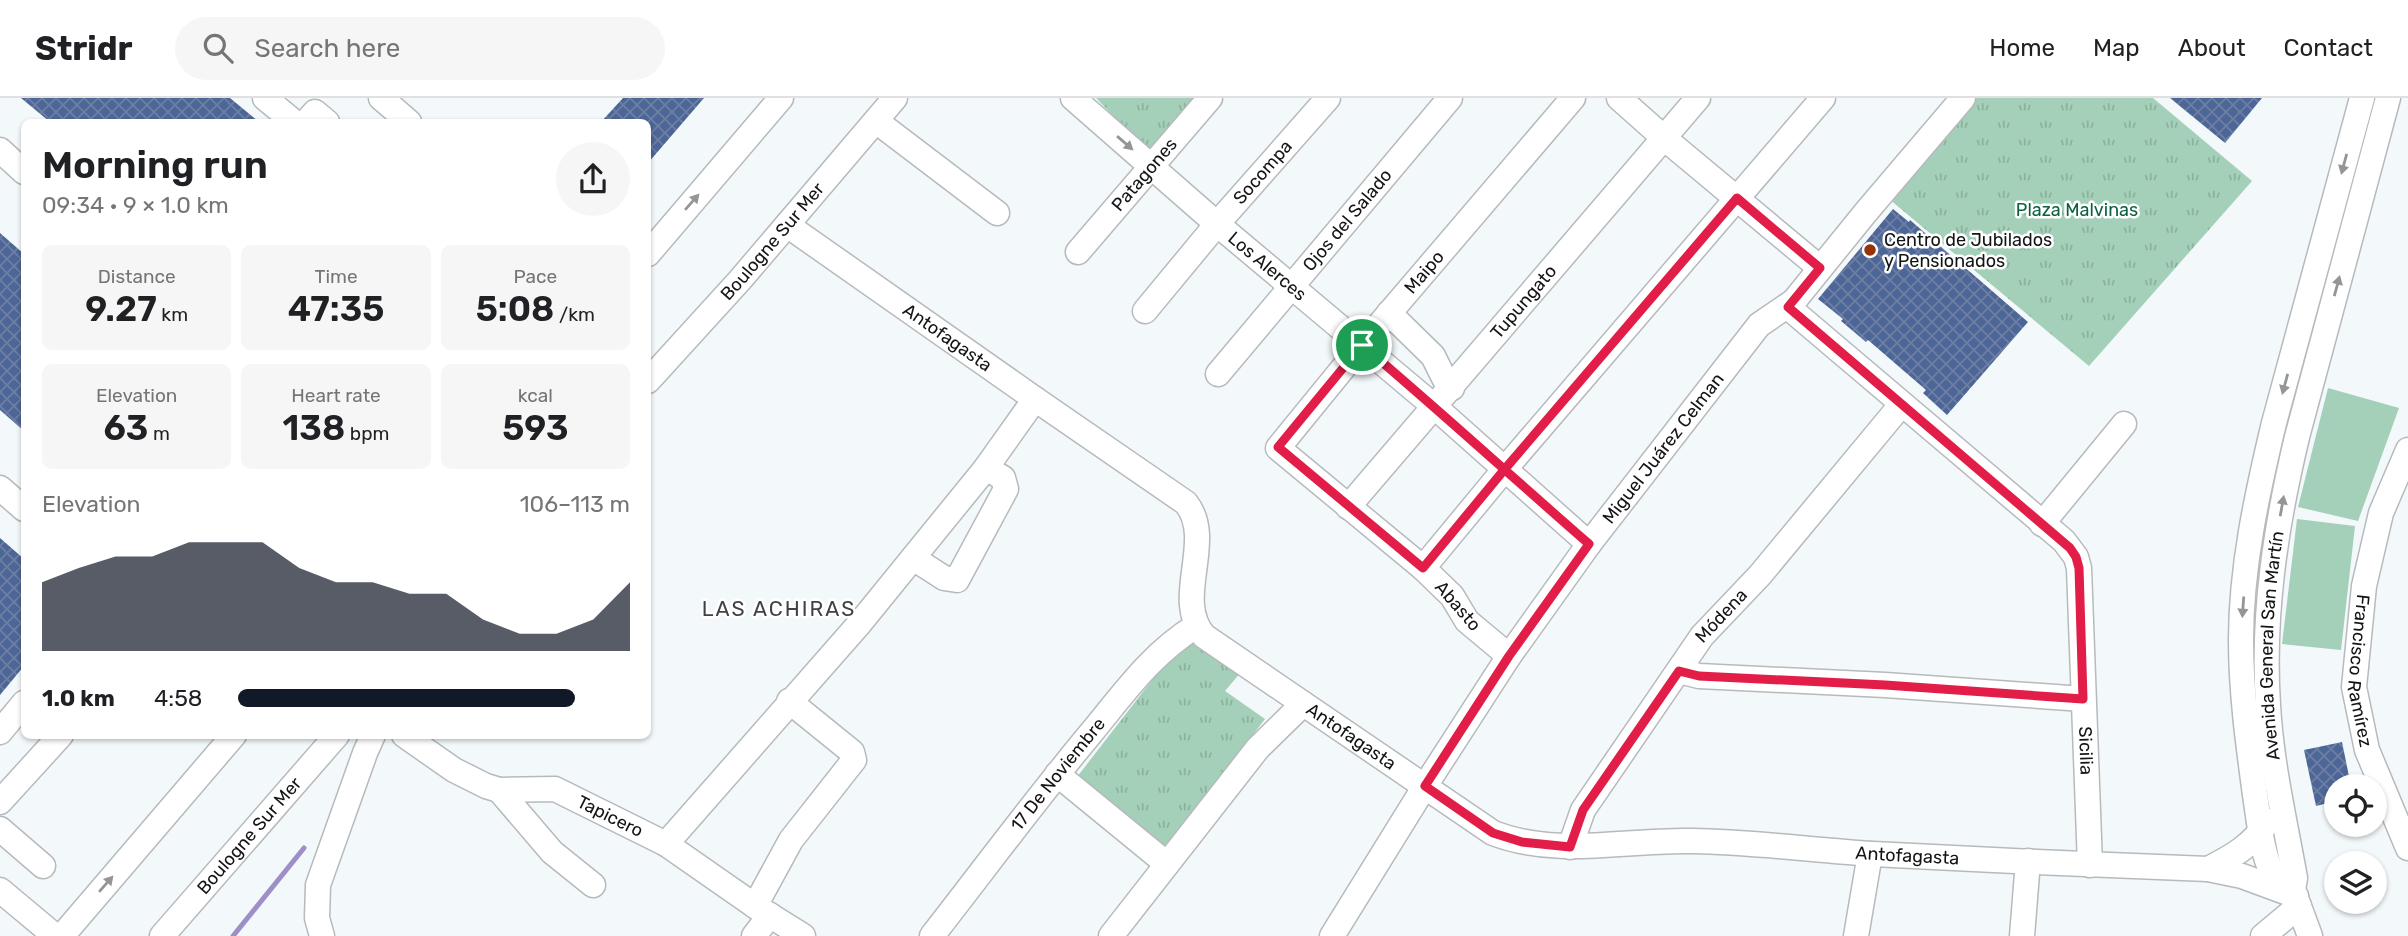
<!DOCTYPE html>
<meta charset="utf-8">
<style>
body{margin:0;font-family:Rubik,sans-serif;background:#f6f6f6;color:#202124;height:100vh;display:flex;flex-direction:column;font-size:26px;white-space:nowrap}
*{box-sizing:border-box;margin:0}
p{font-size:23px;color:#757577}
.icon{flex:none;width:38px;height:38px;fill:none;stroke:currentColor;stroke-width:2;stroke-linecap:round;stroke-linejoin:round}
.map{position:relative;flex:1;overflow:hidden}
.side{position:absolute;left:21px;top:21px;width:630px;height:620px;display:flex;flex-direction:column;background:#fff;border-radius:10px;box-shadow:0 2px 5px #0004}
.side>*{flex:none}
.tools{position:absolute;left:2324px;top:676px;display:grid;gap:14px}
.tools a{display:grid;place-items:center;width:63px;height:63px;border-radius:50%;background:#fff;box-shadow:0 2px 5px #0004;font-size:35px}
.pin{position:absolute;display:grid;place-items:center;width:60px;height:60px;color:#fff;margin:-30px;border:4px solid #fff;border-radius:50%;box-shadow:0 2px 7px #0007}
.round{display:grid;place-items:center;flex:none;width:74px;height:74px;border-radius:37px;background:#f6f6f6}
.summary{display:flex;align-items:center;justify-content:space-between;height:119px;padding:0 21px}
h1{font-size:38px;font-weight:600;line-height:52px}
.metrics{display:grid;grid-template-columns:repeat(3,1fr);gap:10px;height:119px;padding:7px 21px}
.metrics div{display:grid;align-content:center;border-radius:10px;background:#f6f6f6;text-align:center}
.metrics b{font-size:35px;font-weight:600}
.metrics small{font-size:19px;font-weight:400}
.metrics p{font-size:19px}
.chart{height:196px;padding:14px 21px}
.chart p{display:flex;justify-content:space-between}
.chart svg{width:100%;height:126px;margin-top:7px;fill:#111827;opacity:.7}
ul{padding:0 21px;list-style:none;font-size:23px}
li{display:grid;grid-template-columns:112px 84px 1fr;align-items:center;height:52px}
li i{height:18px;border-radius:9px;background:#111827}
header{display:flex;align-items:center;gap:42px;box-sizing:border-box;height:98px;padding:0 35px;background:#fff;border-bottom:2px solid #e0e0e0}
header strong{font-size:33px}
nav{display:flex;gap:38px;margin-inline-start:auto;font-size:24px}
.search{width:490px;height:63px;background:#f6f6f6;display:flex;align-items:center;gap:18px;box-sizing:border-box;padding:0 24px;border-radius:38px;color:#757577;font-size:26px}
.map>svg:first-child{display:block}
.green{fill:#a4cfb8}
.park{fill:url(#park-tufts)}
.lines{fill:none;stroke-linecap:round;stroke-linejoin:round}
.stream{stroke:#9f8fc8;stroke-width:5}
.building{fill:url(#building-cross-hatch)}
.minor-casing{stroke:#b6babd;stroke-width:27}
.minor{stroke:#fff;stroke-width:24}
.oneway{fill:#949596}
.route-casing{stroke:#fff;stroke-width:14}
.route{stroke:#e11d48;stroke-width:9}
.poi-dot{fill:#973106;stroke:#fff;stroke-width:2.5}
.labels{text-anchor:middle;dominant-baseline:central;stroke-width:5;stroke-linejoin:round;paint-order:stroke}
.street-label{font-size:18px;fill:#121415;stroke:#fff}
.park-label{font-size:18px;fill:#0b6141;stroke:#fff}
.poi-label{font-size:18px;fill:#121415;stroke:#fff;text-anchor:start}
.quarter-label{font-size:21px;letter-spacing:2px;fill:#404345;stroke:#fff}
</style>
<header>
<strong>Stridr</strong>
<div class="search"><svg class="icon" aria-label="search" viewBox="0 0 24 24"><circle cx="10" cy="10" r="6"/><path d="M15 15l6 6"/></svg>Search here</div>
<nav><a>Home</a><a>Map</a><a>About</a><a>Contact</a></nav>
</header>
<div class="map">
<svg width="2408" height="838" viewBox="0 0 2408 838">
<defs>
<pattern id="park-tufts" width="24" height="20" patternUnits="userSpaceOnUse" patternTransform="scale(1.75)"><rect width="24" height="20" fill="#a4cfb8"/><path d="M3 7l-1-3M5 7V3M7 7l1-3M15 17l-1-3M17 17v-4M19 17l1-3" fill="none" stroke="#8cb19d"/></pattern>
<pattern id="building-cross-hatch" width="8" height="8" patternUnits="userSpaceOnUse" patternTransform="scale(1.75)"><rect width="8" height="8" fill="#4d6698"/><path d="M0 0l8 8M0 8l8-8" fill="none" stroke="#6d7fa2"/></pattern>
</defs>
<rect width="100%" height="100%" fill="#f3f8fa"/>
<g class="green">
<polygon points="2328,290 2399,310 2358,423 2298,409"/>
<polygon points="2297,421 2355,428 2341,552 2282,546"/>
</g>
<g class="park">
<polygon points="1096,0 1200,0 1151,57"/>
<polygon points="1973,0 2153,0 2252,83 2089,268 1889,101"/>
<polygon points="1191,541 1241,574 1225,593 1265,621 1165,750 1077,679 1166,564"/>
</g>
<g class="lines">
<polyline class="stream" points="233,838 304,750"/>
</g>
<g class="building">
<polygon points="21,0 230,0 259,24 50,24"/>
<polygon points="623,0 704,0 648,65 648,24 601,24"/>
<polygon points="2170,0 2262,0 2225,45"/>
<polygon points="1893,111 1909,124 1910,122 2028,224 1947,317 1923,295 1926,292 1868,242 1866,244 1841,223 1843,221 1818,201"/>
<polygon points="0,135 24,156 24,333 0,312"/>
<polygon points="0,440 24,461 24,568 0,597"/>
<polygon points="2342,644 2351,688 2336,688 2336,703 2316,708 2304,652"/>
</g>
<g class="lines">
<g class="minor-casing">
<g id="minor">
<polyline points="265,0 294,24"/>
<polyline points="381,0 409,24"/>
<path id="s1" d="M 1073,0 L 1217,126 L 1435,309 L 1589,446"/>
<polyline points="1619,0 1664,40 1820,170"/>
<polyline points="876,23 997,115"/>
<polyline points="306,24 315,14 327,24"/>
<polyline points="0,52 24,74"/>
<path id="s2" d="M 787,127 L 1035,301 L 1186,405 C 1216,443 1172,500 1204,538 L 1493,735 C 1558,760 1626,741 1693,743 C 1753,744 1813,752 1873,756 C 1985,762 2096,767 2208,771 L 2242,778 L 2296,798"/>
<path id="s3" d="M 1078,154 L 1210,0"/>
<polyline points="648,156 781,0"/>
<path id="s4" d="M 1788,209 L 2064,443 L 2076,459 L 2079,470 L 2090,767"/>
<path id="s5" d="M 1145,213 L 1217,126 L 1328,0"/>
<polyline points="1389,215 1433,258 1445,282 1452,290"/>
<path id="s6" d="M 1218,276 L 1450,0"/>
<path id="s7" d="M 648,283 L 740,182 L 895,0"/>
<path id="s8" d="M 2408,352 L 2381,415 L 2364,488 L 2354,589 L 2367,652 L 2408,750"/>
<polyline points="0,390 24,411"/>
<path id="s9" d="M 1348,409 L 1698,0"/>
<polyline points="2042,426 2124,326"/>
<polyline points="913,460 944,480 957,482 1006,391 1003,380 986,370"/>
<polyline points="1423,470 1504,372 1823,0"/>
<path id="s10" d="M 1509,558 L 1467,523 L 1452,498 L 1423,470 L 1278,350 L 1362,247 L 1573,0"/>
<polyline points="1679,573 1699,578 1885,587 2083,601"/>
<polyline points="0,634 24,605"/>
<path id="s11" d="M 404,637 L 454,672 L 486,688 L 499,692 L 555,691 L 666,746 L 755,808 L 803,838"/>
<polyline points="1057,676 1167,766"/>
<polyline points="499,692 552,754 593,787"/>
<polyline points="0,704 61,637"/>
<polyline points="0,731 43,768"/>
<polyline points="666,746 860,525 986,370 1035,301"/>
<path id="s12" d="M 1570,749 L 1583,712 L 1702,538 L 1760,477 L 1901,307"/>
<path d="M 2208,771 C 2232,759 2253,747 2268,723"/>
<path d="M 2293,791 C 2285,787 2276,783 2272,775 C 2261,752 2259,722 2255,697 C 2248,645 2241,594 2241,542 C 2241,469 2257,396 2274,325 L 2362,0"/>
<polyline points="0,792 55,838"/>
<polyline points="755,808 791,742 854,662 852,654 789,603"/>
<polyline points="62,838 234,637"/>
<path id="s13" d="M 162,838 L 337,637"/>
<polyline points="322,838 317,820 318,787 365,655 373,637"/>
<polyline points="754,838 770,817"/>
<path id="s14" d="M 932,838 C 985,770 1036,701 1091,635 C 1124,595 1151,556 1196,528"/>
<polyline points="1111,838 1258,650 1303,606"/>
<path id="s15" d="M 1332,838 L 1425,688 L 1509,558 L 1589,446 L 1759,227 L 1794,203 L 1866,114 L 1963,0"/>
<polyline points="1856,838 1870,756"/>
<polyline points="2022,838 2028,763"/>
<polyline points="2263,838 2299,808"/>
<path id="s16" d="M 2310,838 L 2293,792 L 2295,780 C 2285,724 2271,664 2268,607 C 2262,516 2276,427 2297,339 L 2388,0"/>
</g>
</g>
<use href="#minor" class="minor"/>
</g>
<defs><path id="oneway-solid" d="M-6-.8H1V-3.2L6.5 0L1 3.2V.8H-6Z" transform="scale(1.75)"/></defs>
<g class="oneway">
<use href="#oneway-solid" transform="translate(1125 45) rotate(41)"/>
<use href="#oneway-solid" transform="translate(2344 66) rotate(105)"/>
<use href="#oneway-solid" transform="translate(692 104) rotate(-49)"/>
<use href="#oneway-solid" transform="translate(2337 188) rotate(-75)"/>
<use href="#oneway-solid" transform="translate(2285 286) rotate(105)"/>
<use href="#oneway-solid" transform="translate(2282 408) rotate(-80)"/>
<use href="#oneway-solid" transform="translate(2243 509) rotate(94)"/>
<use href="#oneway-solid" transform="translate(106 786) rotate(-49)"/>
</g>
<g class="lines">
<g class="route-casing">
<path id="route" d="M 1362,247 C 1439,312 1513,380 1589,446 L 1509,558 L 1425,688 L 1493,735 L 1522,744 L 1570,749 L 1583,712 L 1679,573 L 1699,578 L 1885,587 L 2083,601 L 2079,470 L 2076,459 L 2070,450 L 1788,209 L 1820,170 L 1737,100 L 1504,372 L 1423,470 L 1278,349 L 1362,247"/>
</g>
<use href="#route" class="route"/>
</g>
<circle class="poi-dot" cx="1870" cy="152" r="7"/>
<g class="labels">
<g class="street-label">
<text stroke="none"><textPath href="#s5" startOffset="182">Socompa</textPath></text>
<text stroke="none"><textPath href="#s3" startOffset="102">Patagones</textPath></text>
<text stroke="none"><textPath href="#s6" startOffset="201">Ojos del Salado</textPath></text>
<text stroke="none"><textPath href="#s7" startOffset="187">Boulogne Sur Mer</textPath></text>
<text stroke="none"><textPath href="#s1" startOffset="257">Los Alerces</textPath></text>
<text stroke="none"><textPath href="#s10" startOffset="541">Maipo</textPath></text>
<text stroke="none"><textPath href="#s9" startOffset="270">Tupungato</textPath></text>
<text stroke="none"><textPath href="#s2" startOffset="196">Antofagasta</textPath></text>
<text stroke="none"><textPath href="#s15" startOffset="590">Miguel Juárez Celman</textPath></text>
<text transform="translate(1458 508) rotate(49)">Abasto</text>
<text stroke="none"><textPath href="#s12" startOffset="278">Módena</textPath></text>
<text stroke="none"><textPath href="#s16" startOffset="296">Avenida General San Martín</textPath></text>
<text stroke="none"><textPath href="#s8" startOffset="229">Francisco Ramírez</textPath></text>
<text stroke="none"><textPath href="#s2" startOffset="803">Antofagasta</textPath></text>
<text stroke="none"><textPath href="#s4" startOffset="576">Sicilia</textPath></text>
<text stroke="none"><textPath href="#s14" startOffset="205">17 De Noviembre</textPath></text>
<text stroke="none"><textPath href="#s11" startOffset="228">Tapicero</textPath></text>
<text stroke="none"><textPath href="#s13" startOffset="133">Boulogne Sur Mer</textPath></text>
<text stroke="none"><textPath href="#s2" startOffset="1391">Antofagasta</textPath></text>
</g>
<g class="park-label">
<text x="2077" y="112">Plaza Malvinas</text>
</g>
<g class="poi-label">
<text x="1884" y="142">Centro de Jubilados<tspan x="1884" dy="21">y Pensionados</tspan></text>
</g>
<g class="quarter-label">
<text x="779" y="510">LAS ACHIRAS</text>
</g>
</g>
</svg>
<div class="tools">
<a><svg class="icon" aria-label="locate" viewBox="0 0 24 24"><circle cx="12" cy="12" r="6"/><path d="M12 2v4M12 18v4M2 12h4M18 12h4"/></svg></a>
<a><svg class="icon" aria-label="layers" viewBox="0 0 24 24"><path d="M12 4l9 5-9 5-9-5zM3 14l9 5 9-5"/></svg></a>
</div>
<div class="pin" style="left:1362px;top:247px;background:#1e9e55"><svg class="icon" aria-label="arrive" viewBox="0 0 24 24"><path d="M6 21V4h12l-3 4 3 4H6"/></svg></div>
<section class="side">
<div class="summary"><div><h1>Morning run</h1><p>09:34 · 9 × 1.0 km</p></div><a class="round"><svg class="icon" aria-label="share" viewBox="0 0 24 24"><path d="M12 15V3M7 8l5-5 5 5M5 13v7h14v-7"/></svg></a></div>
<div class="metrics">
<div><p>Distance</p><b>9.27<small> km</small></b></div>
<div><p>Time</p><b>47:35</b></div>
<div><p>Pace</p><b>5:08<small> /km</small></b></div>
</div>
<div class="metrics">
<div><p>Elevation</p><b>63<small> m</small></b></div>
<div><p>Heart rate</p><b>138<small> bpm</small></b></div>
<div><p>kcal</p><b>593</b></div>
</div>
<div class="chart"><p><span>Elevation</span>106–113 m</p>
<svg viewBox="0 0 160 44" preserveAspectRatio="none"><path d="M0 44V20L10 15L20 11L30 11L40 6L50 6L60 6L70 15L80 20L90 20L100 24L110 24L120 33L130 38L140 38L150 33L160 20V44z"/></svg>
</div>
<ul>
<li><b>1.0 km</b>4:58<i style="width:86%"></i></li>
</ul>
</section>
</div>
